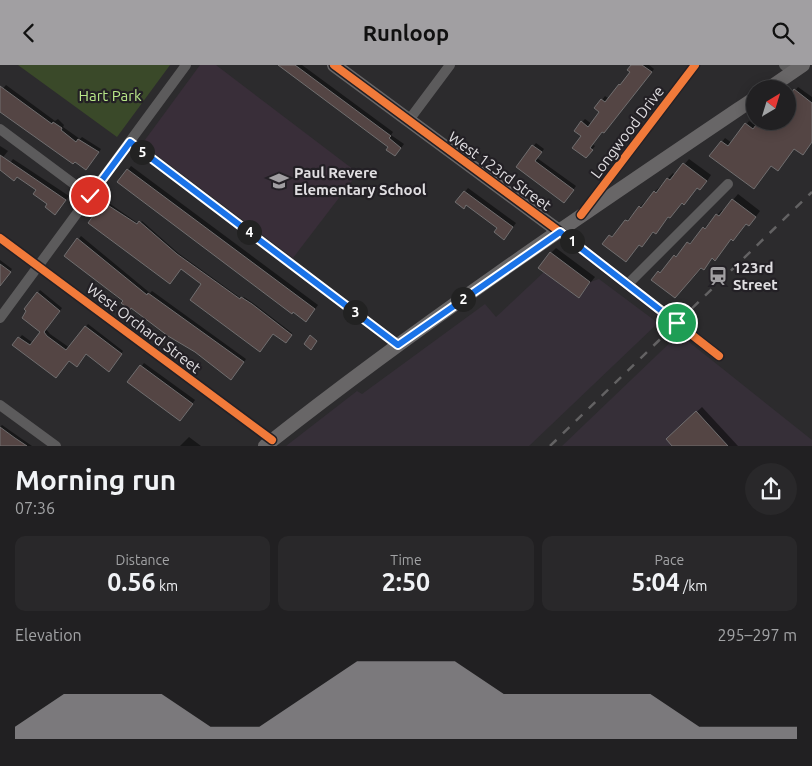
<!DOCTYPE html>
<meta charset="utf-8">
<style>
body{margin:0;font-family:Ubuntu,sans-serif;background:#29282a;color:#f1f3f6;height:100vh;display:flex;flex-direction:column;font-size:19px;white-space:nowrap}
*{box-sizing:border-box;margin:0}
p{font-size:16px;color:#a2a3a5}
.icon{flex:none;width:28px;height:28px;fill:none;stroke:currentColor;stroke-width:2;stroke-linecap:round;stroke-linejoin:round}
.map{position:relative;height:381px;overflow:hidden}
.panel{display:flex;flex-direction:column;background:#212022;flex:1}
.panel>*{flex:none}
.needle{width:32px;rotate:38deg}
.tools{position:absolute;left:746px;top:15px;display:grid;gap:10px}
.tools a{display:grid;place-items:center;width:50px;height:50px;border-radius:50%;background:#212022;box-shadow:0 2px 12px #0003,0 0 0 1px #3e3e40;font-size:25px}
.pin{position:absolute;display:grid;place-items:center;width:42px;height:42px;color:#fff;margin:-21px;border:2px solid #fff;border-radius:50%;box-shadow:0 1px 5px #0007}
.km{position:absolute;width:25px;height:25px;margin:-12px;border-radius:50%;background:#222;color:#fff;font-size:14px;line-height:25px;text-align:center}
.round{display:grid;place-items:center;flex:none;width:52px;height:52px;border-radius:26px;background:#29282a}
.overview{display:flex;align-items:center;justify-content:space-between;height:85px;padding:0 15px}
h1{font-size:28px;font-weight:700;line-height:38px}
.figures{display:grid;grid-template-columns:repeat(3,1fr);gap:8px;height:85px;padding:5px 15px}
.figures div{display:grid;align-content:center;border-radius:10px;background:#29282a;text-align:center}
.figures b{font-size:25px;font-weight:700}
.figures small{font-size:14px;font-weight:400}
.figures p{font-size:14px}
.chart{height:140px;padding:10px 15px}
.chart p{display:flex;justify-content:space-between}
.chart svg{width:100%;height:90px;margin-top:5px;fill:#a19fa2;opacity:.7}
header{display:flex;justify-content:space-between;align-items:center;height:65px;padding:0 15px;background:#a19fa2;color:#111;font-size:22px;font-weight:700}
.map>svg:first-child{display:block}
.built{fill:#362f38}
.education{fill:#392e39}
.green{fill:#3a4929}
.shadow{fill:#0007}
.building{fill:#544544;stroke:#706e6f}
.lines{fill:none;stroke-linecap:round;stroke-linejoin:round}
.street{stroke:#5c5b5c;stroke-width:10}
.secondary{stroke:#686667;stroke-width:14}
.rail{stroke:#636263;stroke-width:2.5;stroke-dasharray:9 9;stroke-linecap:butt}
.cycleway-casing{stroke:#232025;stroke-width:11}
.cycleway{stroke:#f17a3a;stroke-width:8}
.route-casing{stroke:#fff;stroke-width:10}
.route{stroke:#1a73e8;stroke-width:6}
.labels{text-anchor:middle;dominant-baseline:central;stroke-width:4.5;stroke-linejoin:round;paint-order:stroke}
.park-label{font-size:15px;fill:#b8e788;stroke:#232025}
.street-label{font-size:15px;fill:#e0dee1;stroke:#232025}
.poi-label{font-size:15px;font-weight:bold;fill:#e0dee1;stroke:#232025;text-anchor:start}
</style>
<header><svg class="icon" aria-label="back" viewBox="0 0 24 24"><path d="M15 5l-7 7 7 7"/></svg>Runloop<svg class="icon" aria-label="search" viewBox="0 0 24 24"><circle cx="10" cy="10" r="6"/><path d="M15 15l6 6"/></svg></header>
<div class="map">
<svg width="812" height="381" viewBox="0 0 812 381">
<rect width="100%" height="100%" fill="#2c2b2d"/>
<g class="built">
<polygon points="544,207 579,233 590,217 599,214 658,258 529,381 286,381 357,326 362,329 485,239 496,252"/>
<polygon points="679,269 812,375 812,381 562,381"/>
</g>
<polygon class="education" points="200,0 216,0 358,108 293,193 142,79"/>
<polygon class="green" points="18,0 170,0 117,72"/>
<g class="shadow">
<polygon points="280,0 302,0 393,67 391,70 404,79 398,87 390,82"/>
<polygon points="633,0 649,0 654,4 607,64 602,65 592,79 595,81 589,88 583,70 582,57 585,54 592,59 601,47 596,43 605,31 609,34 624,17 632,7"/>
<polygon points="6,20 55,56 58,54 64,60 63,62 80,74 82,72 101,84 89,101 0,44 0,27"/>
<polygon points="798,22 812,32 812,76 795,83 771,99 711,91 725,73 732,78 749,56 757,61 788,56 788,35"/>
<polygon points="536,78 544,84 537,93 576,121 567,133 518,102"/>
<polygon points="0,81 8,86 0,96"/>
<polygon points="13,94 69,131 58,145 49,139 10,98"/>
<polygon points="689,94 711,110 705,119 698,122 642,180 604,179 673,108 675,110"/>
<polygon points="131,101 318,240 309,252 119,117"/>
<polygon points="468,123 516,158 507,170 467,139 457,137"/>
<polygon points="738,129 760,146 754,154 747,158 738,170 733,175 731,173 690,216 653,215 722,145 724,146"/>
<polygon points="106,136 139,159 142,156 178,188 242,234 244,232 253,238 292,268 285,277 181,203 89,158"/>
<polygon points="81,171 150,228 152,226 246,294 234,310 132,241 130,243 66,190"/>
<polygon points="556,183 595,212 579,232 551,188"/>
<polygon points="0,195 12,204 0,219"/>
<polygon points="40,225 62,243 46,264 50,269 70,283 88,259 123,286 111,302 86,288 69,295 14,280 22,270 33,278 42,266 38,228"/>
<polygon points="144,298 195,335 183,352 129,317"/>
<polygon points="702,342 738,381 674,381 668,374"/>
<polygon points="2,360 32,381 0,381 0,362"/>
<polygon points="189,372 201,381 180,381"/>
</g>
<g class="building">
<polygon points="278,0 295,0 391,71 389,73 401,83 395,91 386,85 388,82"/>
<polygon points="631,0 642,0 652,7 604,68 602,67 590,83 593,85 586,93 572,83 581,71 574,66 581,56 588,62 599,47 594,43 601,34 605,37 619,19 620,20 630,7 627,5"/>
<polygon points="0,21 52,59 53,57 62,63 61,65 76,77 78,74 99,87 86,105 75,97 73,99 0,47"/>
<polygon points="794,24 812,38 812,77 803,90 794,84 778,106 771,101 754,124 709,91 721,76 728,81 745,58 753,64 759,56 788,56 788,33"/>
<polygon points="532,80 542,87 535,96 574,125 564,138 516,102"/>
<polygon points="0,90 66,135 55,150 45,142 47,139 33,129 36,125 17,112 14,116 0,105"/>
<polygon points="683,98 707,116 700,125 697,123 684,140 682,138 670,153 668,152 656,169 653,167 642,182 639,180 626,197 602,179 609,170 612,172 625,155 628,156 639,141 641,143 654,126 656,128 667,113 670,115"/>
<polygon points="127,104 315,244 306,257 293,247 292,249 117,117"/>
<polygon points="464,126 513,162 504,175 494,167 497,163 466,140 464,144 455,137"/>
<polygon points="732,134 756,152 749,161 746,159 733,176 731,174 715,196 712,193 704,205 701,203 675,233 651,215 658,206 660,208 674,190 676,192 687,177 690,179 703,162 705,164 716,149 719,151"/>
<polygon points="103,137 137,159 139,156 177,189 240,234 241,232 252,239 292,270 286,278 273,269 260,287 190,235 201,219 181,204 170,219 88,158"/>
<polygon points="77,173 147,230 148,228 244,297 231,315 195,287 168,271 131,243 130,245 121,238 123,236 64,191"/>
<polygon points="550,187 590,217 579,233 538,203"/>
<polygon points="0,199 11,207 0,221"/>
<polygon points="37,227 60,246 44,267 47,271 66,285 85,261 122,289 109,307 86,289 77,302 69,296 56,313 12,280 18,272 30,280 40,267 22,253 26,246 24,244"/>
<polygon points="310,270 317,276 311,285 304,279"/>
<polygon points="140,300 193,339 180,356 127,317"/>
<polygon points="696,346 728,381 672,381 666,374"/>
<polygon points="0,362 15,373 27,381 0,381"/>
</g>
<g class="lines">
<g class="street">
<polyline points="784,0 793,7"/>
<polyline points="409,55 450,0"/>
<polyline points="0,64 90,131"/>
<polyline points="130,77 398,280"/>
<polyline points="585,145 695,0"/>
<polyline points="560,167 719,291"/>
<polyline points="0,173 272,375"/>
<polyline points="628,219 728,119"/>
<polyline points="0,253 186,0"/>
<polyline points="0,340 56,381"/>
</g>
<g class="secondary">
<polyline points="334,0 560,167"/>
<polyline points="768,24 803,0"/>
<path d="M 265,381 C 422,257 589,145 755,33"/>
</g>
<polyline class="rail" points="550,381 812,127"/>
<g class="cycleway-casing">
<g id="cycleway">
<polyline points="334,0 560,167 719,291"/>
<polyline points="581,150 695,0"/>
<polyline points="0,173 272,375"/>
</g>
</g>
<use href="#cycleway" class="cycleway"/>
</g>
<g class="lines">
<g class="route-casing">
<polyline id="route" points="90,131 130,77 398,280 560,167 677,258"/>
</g>
<use href="#route" class="route"/>
</g>
<defs>
<g id="school-bare" transform="scale(1.5)"><path d="M0-5L7-2L0 1L-7-2ZM-4 1L0 2.5L4 1V4Q0 6-4 4Z" fill="#a19fa2" stroke="#232025" stroke-width="2.5" paint-order="stroke"/></g>
<g id="station-bare" transform="scale(1.5)"><path d="M-3-6H3Q5-6 5-4V2Q5 4 3 4L4.5 6H3L1.5 4h-3L-3 6H-4.5L-3 4Q-5 4-5 2V-4Q-5-6-3-6ZM-3.5-4v3h7v-3ZM-3.5 1v1.5H-2V1ZM2 1v1.5H3.5V1Z" fill="#a19fa2" stroke="#232025" stroke-width="2.5" paint-order="stroke"/></g>
</defs>
<g fill-rule="evenodd">
<use href="#school-bare" x="279" y="116"/>
<use href="#station-bare" x="718" y="211"/>
</g>
<g class="labels">
<g class="park-label">
<text x="110" y="30">Hart Park</text>
</g>
<g class="street-label">
<text transform="translate(627 67) rotate(-53)">Longwood Drive</text>
<text transform="translate(500 106) rotate(36)">West 123rd Street</text>
<text transform="translate(144 263) rotate(37)">West Orchard Street</text>
</g>
<g class="poi-label">
<text x="294" y="107">Paul Revere<tspan x="294" dy="17">Elementary School</tspan></text>
<text x="733" y="202">123rd<tspan x="733" dy="17">Street</tspan></text>
</g>
</g>
</svg>
<div class="tools">
<a><svg class="needle" viewBox="-14 -14 28 28"><path d="M0-13l5 13h-10z" fill="#e53935"/><path d="M0 13l5-13h-10z" fill="#a2a3a5"/></svg></a>
</div>
<div class="pin" style="left:677px;top:258px;background:#1e9e55"><svg class="icon" aria-label="arrive" viewBox="0 0 24 24"><path d="M6 21V4h12l-3 4 3 4H6"/></svg></div>
<div class="pin" style="left:90px;top:131px;background:#d93025"><svg class="icon" aria-label="check" viewBox="0 0 24 24"><path d="M5 12l5 5 9-10"/></svg></div>
<b class="km" style="left:572px;top:176px">1</b>
<b class="km" style="left:463px;top:234px">2</b>
<b class="km" style="left:355px;top:247px">3</b>
<b class="km" style="left:249px;top:167px">4</b>
<b class="km" style="left:142px;top:87px">5</b>
</div>
<section class="panel">
<div class="overview"><div><h1>Morning run</h1><p>07:36</p></div><a class="round"><svg class="icon" aria-label="share" viewBox="0 0 24 24"><path d="M12 15V3M7 8l5-5 5 5M5 13v7h14v-7"/></svg></a></div>
<div class="figures">
<div><p>Distance</p><b>0.56<small> km</small></b></div>
<div><p>Time</p><b>2:50</b></div>
<div><p>Pace</p><b>5:04<small> /km</small></b></div>
</div>
<div class="chart"><p><span>Elevation</span>295–297 m</p>
<svg viewBox="0 0 160 44" preserveAspectRatio="none"><path d="M0 44V38L10 22L20 22L30 22L40 38L50 38L60 22L70 6L80 6L90 6L100 22L110 22L120 22L130 22L140 38L150 38L160 38V44z"/></svg>
</div>
</section>
